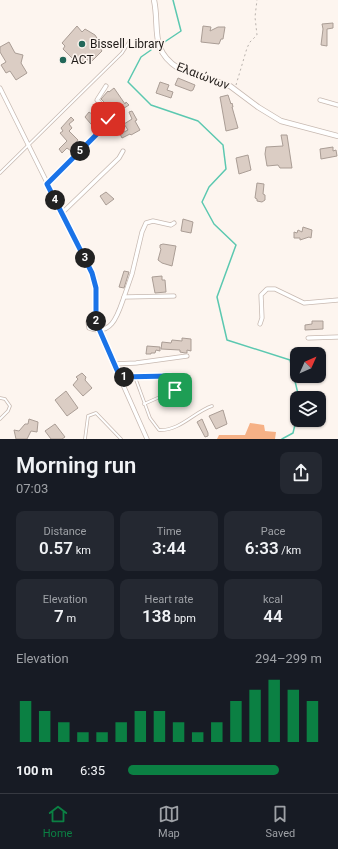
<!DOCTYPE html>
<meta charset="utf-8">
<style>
body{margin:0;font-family:Roboto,sans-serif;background:#242831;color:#f1f3f6;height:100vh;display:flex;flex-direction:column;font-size:15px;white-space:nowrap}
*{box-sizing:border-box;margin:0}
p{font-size:13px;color:#9ea1a6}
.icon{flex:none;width:22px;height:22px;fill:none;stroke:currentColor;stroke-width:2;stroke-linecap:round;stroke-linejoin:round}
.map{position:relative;height:439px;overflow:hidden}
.side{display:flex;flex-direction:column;background:#171b24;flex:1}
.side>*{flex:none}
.needle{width:26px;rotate:45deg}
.controls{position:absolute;left:290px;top:347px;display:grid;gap:8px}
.controls a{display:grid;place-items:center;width:36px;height:36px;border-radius:8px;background:#171b24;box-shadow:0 1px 3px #0004;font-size:20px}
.pin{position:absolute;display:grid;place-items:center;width:34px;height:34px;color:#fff;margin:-17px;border-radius:8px;box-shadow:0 2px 6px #0006}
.km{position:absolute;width:20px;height:20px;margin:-10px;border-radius:50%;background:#222;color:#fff;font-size:11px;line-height:20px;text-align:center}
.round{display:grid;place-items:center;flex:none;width:42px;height:42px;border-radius:8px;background:#242831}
.head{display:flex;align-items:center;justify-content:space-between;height:68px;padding:0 16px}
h1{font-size:22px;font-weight:600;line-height:30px}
.figures{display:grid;grid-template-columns:repeat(3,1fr);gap:6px;height:68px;padding:4px 16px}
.figures div{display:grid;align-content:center;border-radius:8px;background:#242831;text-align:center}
.figures b{font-size:17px;font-weight:600}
.figures small{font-size:11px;font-weight:400}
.figures p{font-size:11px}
.chart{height:112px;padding:8px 16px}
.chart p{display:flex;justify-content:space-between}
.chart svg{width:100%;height:72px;margin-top:4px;stroke:#0b8043;stroke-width:6}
ul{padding:0 16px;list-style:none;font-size:13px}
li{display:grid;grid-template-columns:64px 48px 1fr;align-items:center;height:30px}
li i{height:10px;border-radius:5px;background:#0b8043}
.tabs{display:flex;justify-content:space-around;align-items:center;height:56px;border-top:1px solid #363941;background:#171b24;font-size:11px;color:#9ea1a6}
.tabs a{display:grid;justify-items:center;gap:2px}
.tabs .current{color:#0b8043}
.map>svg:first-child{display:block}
.green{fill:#f6b186}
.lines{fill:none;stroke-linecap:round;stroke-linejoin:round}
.stream{stroke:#5bc8b0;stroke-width:1.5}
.building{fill:#dbcdc4;stroke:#aa9d95}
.service-casing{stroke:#c7b9b1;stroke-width:3.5}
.minor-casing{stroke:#c7b9b1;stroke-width:5}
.tertiary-casing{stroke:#c7b9b1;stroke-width:6}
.path{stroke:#b8b1ac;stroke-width:1;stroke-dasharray:2 3;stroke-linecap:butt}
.service{stroke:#fff;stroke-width:2}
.minor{stroke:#fff;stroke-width:3.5}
.tertiary{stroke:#fff;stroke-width:4.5}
.route-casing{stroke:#fff;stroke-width:8}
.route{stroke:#1a73e8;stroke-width:5}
.poi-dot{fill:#226759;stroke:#fdf5ef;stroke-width:1.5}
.labels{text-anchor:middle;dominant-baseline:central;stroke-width:3;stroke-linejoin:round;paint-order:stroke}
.poi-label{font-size:12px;fill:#201b18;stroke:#fdf5ef;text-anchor:start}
.street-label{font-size:12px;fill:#201b18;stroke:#fdf5ef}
</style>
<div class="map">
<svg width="338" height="439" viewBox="0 0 338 439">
<rect width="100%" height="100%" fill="#fdf5ef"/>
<polygon class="green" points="250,423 264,425 265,431 276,432 275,439 217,439 219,435 245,435"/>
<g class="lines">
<g class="stream">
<polyline points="163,43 181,31 173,0"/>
<polyline points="151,50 141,57 128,82 151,105 198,121 223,145 226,169 209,187 202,202 214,224 236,245 217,297 227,340 290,360 299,398"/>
<polyline points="282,439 293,433 297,416"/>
</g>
</g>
<g class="building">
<polygon points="333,23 333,28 327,29 327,46 321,45 323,29 322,24"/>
<polygon points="77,26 82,32 85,29 95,35 102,46 100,48 102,51 91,62 86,59 83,63 78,59 76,62 63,49 65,46 62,43"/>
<polygon points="203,26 211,27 210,31 218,27 225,27 223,39 221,39 219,44 201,42"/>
<polygon points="9,42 15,53 23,55 21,63 27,73 16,80 10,71 6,73 1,65 6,62 0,52 0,47"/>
<polygon points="178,78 195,85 193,90 191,91 175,85"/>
<polygon points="160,82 169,85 167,90 173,92 171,98 156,93"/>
<polygon points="114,88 125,104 126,102 129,105 118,112 114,108 117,105 107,105 101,99 108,91 109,92"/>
<polygon points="228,95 231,104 232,103 233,107 232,107 238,128 226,131 220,97"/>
<polygon points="132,111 137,120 135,121 140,130 131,135 130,134 122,138 120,134 128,130 124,124 132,119 129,112"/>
<polygon points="89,112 102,121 96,130 85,117"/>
<polygon points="71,117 74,120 69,124 72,128 69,131 78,140 71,151 67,148 62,153 59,149 67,141 60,133 63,131 61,128"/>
<polygon points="281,135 287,135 292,168 280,168 278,165 267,166 265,154 266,147 283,146"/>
<polygon points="333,147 333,151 336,150 337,156 321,159 320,149"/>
<polygon points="248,155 251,170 239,174 236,158"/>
<polygon points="257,183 264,184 263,194 265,195 265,200 262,202 257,201 257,199 255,198"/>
<polygon points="106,192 114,199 106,205 100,196"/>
<polygon points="183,219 193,222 191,233 181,231"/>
<polygon points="303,227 312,230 311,238 309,237 300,240 300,238 294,238 294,232 297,233 298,230 302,232"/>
<polygon points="163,244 176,246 172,266 162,263 158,260 161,249 160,248 160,245"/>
<polygon points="124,271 129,272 124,288 119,287"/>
<polygon points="162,276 162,280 165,280 166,292 155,293 152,277"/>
<polygon points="312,321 323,321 323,329 305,330 305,325 312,324"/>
<polygon points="182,338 191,339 191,351 187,350 187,353 185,353 180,352 180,350 161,349 162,342 171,343 172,340 182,341"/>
<polygon points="147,346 160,347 160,351 156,350 155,353 151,353 151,354 146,354"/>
<polygon points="82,373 86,377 85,380 92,388 83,396 73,385 78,379 76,377"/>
<polygon points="66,391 78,408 67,416 55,400"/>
<polygon points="223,410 227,424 216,429 209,416"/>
<polygon points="29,419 38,422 37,432 31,431 27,439 16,439 14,430 19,431 25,424 28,424"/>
<polygon points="202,419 208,433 208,436 205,437 197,422"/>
<polygon points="55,424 65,437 62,439 51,439 45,431"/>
</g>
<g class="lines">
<g class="service-casing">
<g id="service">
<polyline points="0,173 122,53 129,42"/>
<polyline points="120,377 165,376 176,380 178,385 171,392 144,404"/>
<path d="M 135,377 L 150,418 L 159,430 C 180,431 194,412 212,406"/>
<polyline points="0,398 5,399 10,406 8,411 0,419"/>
<polyline points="85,439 88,416 96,413 121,439"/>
</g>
</g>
<g class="minor-casing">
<g id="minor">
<path d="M 0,88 L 92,273 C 98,291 92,309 97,326 L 147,439"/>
<polyline points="320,100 338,105"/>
<polyline points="47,184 97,134 108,119 109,112 97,100 106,86"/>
<polyline points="62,213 119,158 123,151"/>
<polyline points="124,297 132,274 142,232 146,223 153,221 171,225 174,223"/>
<path d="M 95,317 L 88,322 L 89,328 C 112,337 118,314 124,297 L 174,296"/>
<polyline points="260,324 262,318 261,295 267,289 275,289 304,303 338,300"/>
<polyline points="308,338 338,337"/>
<polyline points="114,364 136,363 187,356"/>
</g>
</g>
<g class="tertiary-casing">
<path id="tertiary" d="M 154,0 C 160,28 149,49 178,68 L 230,86 L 258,107 L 281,121 L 338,136"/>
</g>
<polyline class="path" points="236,85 247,48 250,42 257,35 255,17 257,0"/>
<use href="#service" class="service"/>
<use href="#minor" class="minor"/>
<use href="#tertiary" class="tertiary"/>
</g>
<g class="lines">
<g class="route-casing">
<polyline id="route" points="108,119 97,134 47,184 92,273 96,288 96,322 120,377 170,376 177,381 178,385 175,390"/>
</g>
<use href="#route" class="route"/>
</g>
<g class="poi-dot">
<circle cx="82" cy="44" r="4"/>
<circle cx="63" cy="60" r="4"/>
</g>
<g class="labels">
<g class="poi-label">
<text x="90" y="44">Bissell Library</text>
<text x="71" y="60">ACT</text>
</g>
<g class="street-label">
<text transform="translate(203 76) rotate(21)">Ελαιώνων</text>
</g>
</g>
</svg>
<div class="controls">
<a><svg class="needle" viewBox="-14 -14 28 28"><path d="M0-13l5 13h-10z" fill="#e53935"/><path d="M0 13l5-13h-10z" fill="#9ea1a6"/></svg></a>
<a><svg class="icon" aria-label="layers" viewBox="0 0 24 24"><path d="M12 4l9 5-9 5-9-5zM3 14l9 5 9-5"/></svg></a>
</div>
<div class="pin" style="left:175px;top:390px;background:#1e9e55"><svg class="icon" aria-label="arrive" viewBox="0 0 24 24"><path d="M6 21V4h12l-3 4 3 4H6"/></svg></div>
<div class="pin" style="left:108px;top:119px;background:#d93025"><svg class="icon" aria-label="check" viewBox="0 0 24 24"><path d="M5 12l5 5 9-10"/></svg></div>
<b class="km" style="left:124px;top:377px">1</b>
<b class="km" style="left:96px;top:321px">2</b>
<b class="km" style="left:85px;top:258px">3</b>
<b class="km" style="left:55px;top:200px">4</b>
<b class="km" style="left:80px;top:151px">5</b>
</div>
<section class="side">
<div class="head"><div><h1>Morning run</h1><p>07:03</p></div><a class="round"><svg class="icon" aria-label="share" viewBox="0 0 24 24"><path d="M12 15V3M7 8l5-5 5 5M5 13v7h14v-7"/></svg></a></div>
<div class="figures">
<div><p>Distance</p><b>0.57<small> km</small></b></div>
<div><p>Time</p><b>3:44</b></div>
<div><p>Pace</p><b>6:33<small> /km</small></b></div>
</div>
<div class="figures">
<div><p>Elevation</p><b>7<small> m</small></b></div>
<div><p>Heart rate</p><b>138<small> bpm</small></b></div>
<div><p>kcal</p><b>44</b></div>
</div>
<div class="chart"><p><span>Elevation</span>294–299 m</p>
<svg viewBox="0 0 160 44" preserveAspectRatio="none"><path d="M5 44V19M15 44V25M25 44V32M35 44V38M45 44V38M55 44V32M65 44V25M75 44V25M85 44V32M95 44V38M105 44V32M115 44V19M125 44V12M135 44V6M145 44V12M155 44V19"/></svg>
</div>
<ul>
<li><b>100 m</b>6:35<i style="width:78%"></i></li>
</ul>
</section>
<nav class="tabs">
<a class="current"><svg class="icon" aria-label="home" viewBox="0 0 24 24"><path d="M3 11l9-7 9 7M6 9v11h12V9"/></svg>Home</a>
<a><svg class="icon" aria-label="map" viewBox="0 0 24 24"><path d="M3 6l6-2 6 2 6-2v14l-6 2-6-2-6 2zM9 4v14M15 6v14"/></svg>Map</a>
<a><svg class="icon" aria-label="saved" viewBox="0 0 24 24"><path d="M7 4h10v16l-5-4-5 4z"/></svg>Saved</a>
</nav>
